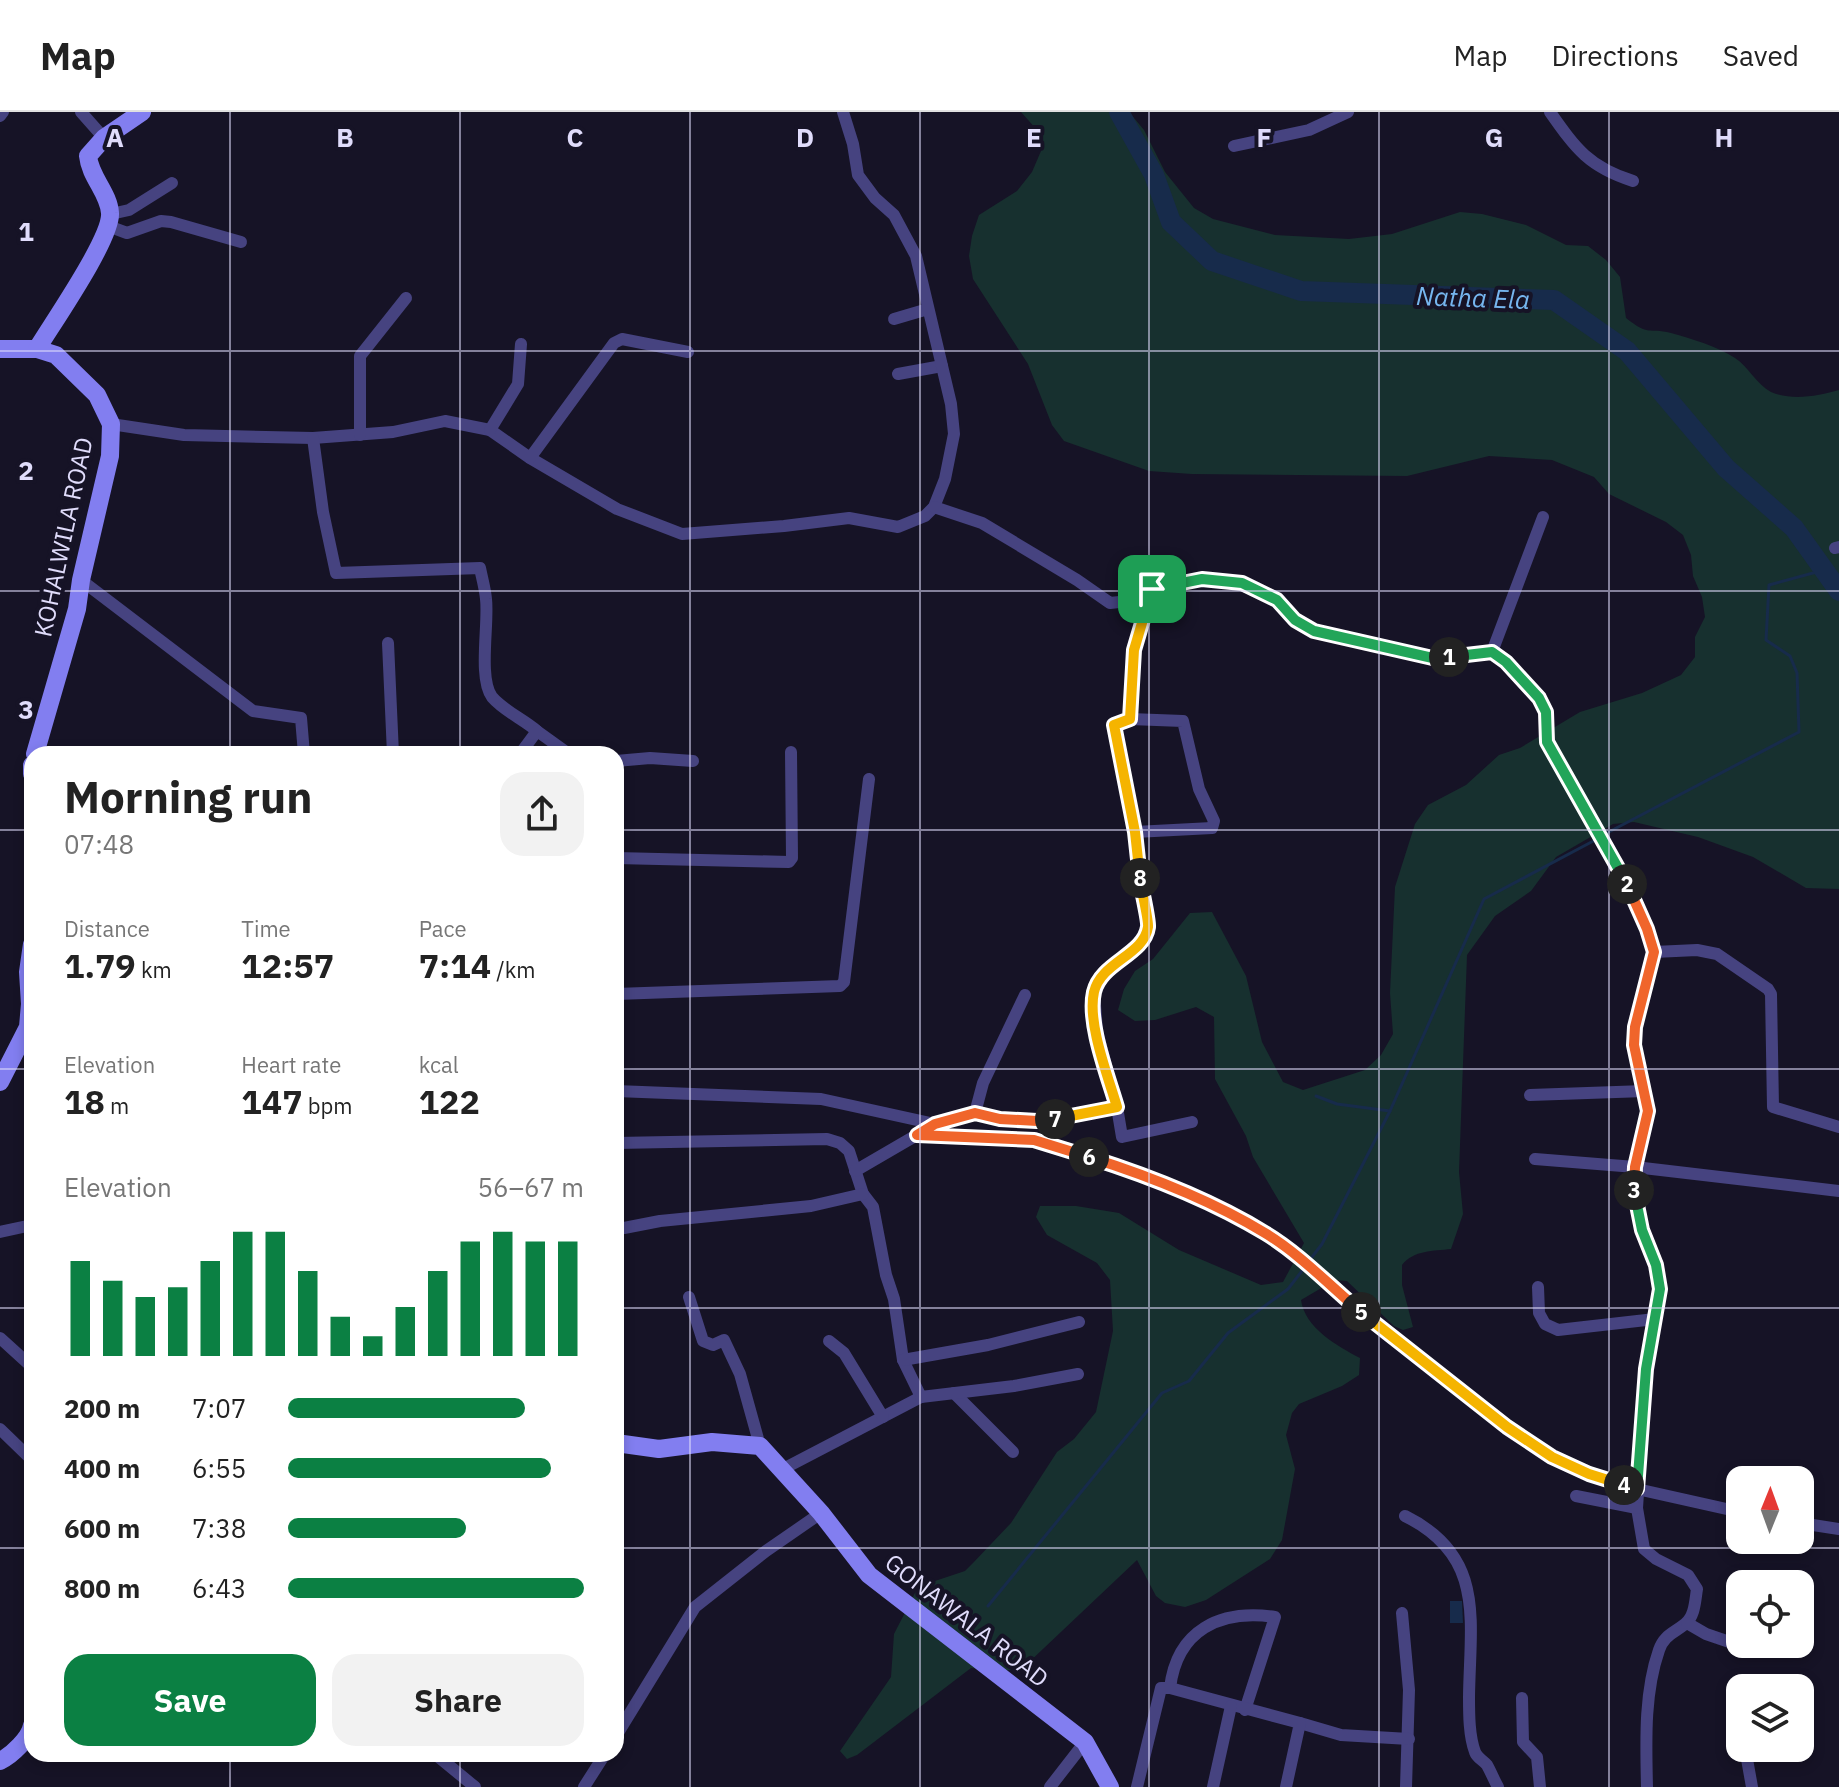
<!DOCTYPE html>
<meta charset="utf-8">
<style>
body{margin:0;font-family:"IBM Plex Sans",sans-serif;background:#f2f2f2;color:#222;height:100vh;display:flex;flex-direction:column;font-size:30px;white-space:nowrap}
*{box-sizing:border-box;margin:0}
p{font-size:26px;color:#767676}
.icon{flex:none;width:44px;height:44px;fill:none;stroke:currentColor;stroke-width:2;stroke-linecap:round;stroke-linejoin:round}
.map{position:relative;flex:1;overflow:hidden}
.side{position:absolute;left:24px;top:634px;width:600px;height:1016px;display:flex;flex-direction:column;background:#fff;border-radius:24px;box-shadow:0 4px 12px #0003}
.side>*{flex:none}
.needle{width:52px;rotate:1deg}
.buttons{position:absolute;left:1726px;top:1354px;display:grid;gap:16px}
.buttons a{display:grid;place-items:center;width:88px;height:88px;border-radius:16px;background:#fff;box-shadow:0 4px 12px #0003;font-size:40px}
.pin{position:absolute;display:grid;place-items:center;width:68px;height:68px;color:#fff;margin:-34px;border-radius:16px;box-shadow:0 4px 12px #0006}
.km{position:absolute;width:40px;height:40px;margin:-20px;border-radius:50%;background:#222;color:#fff;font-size:22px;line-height:40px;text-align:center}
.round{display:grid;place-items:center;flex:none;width:84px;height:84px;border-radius:24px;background:#f2f2f2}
.summary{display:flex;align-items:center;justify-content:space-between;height:136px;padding:0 40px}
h1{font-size:44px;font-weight:800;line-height:60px}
.stats{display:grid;grid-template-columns:repeat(3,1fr);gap:12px;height:136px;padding:8px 40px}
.stats div{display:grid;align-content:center}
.stats b{font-size:34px;font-weight:800}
.stats small{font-size:22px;font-weight:400}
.stats p{font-size:22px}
.chart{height:224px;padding:16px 40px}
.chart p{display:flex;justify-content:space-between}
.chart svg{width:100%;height:144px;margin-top:8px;stroke:#0b8043;stroke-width:6}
.primary-button{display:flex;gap:16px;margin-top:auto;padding:16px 40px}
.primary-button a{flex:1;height:92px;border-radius:24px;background:#0b8043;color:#fff;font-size:32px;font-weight:800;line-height:92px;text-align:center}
.primary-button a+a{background:#f2f2f2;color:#222}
ul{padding:0 40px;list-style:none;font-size:26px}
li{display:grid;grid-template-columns:128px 96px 1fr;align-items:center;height:60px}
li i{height:20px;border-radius:10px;background:#0b8043}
header{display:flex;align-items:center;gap:48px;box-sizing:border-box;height:112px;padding:0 40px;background:#fff;border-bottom:2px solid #e0e0e0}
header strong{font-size:38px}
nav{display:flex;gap:44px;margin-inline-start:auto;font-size:28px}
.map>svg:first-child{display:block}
.green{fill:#17302f}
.water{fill:#172b4b}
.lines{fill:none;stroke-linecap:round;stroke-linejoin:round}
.stream{stroke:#172b4b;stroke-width:3}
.river{stroke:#172b4b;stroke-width:20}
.street{stroke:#464380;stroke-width:12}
.secondary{stroke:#827ef0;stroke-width:18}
.split-1-casing{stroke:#fff;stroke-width:16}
.split-2-casing{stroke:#fff;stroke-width:16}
.split-3-casing{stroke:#fff;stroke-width:16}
.split-4-casing{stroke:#fff;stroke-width:16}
.split-5-casing{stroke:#fff;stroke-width:16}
.split-6-casing{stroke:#fff;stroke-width:16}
.split-7-casing{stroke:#fff;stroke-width:16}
.split-8-casing{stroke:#fff;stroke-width:16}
.split-9-casing{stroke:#fff;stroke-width:16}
.split-1{stroke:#22a559;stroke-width:10}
.split-2{stroke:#22a559;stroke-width:10}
.split-3{stroke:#f0652b;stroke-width:10}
.split-4{stroke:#22a559;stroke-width:10}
.split-5{stroke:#f5b400;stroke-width:10}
.split-6{stroke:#f0652b;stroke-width:10}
.split-7{stroke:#f0652b;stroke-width:10}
.split-8{stroke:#f5b400;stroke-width:10}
.split-9{stroke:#f5b400;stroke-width:10}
.grid{fill:none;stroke:#e0dcfb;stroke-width:2;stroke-opacity:0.55}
.labels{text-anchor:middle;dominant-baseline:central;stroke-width:8;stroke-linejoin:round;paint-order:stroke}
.street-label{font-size:24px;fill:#e0dcfb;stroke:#161326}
.water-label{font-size:26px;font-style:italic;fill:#76b6ef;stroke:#161326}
.grid-label{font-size:26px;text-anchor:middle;font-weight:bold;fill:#e0dcfb;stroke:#161326;stroke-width:8;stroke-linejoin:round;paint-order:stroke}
</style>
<header>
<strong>Map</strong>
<nav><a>Map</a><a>Directions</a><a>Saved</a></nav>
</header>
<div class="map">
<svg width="1839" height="1675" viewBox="0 0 1839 1675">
<rect width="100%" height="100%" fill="#161326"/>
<path class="green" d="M 1021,0 L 1129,0 L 1144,18 L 1165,60 L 1194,96 L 1213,107 L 1275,123 L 1349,127 L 1392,122 L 1460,100 L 1482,102 L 1526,113 L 1566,133 L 1588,134 L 1606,148 L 1620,165 L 1626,206 C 1650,225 1647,215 1671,221 C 1692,227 1717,234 1735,246 C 1748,254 1757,273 1771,280 C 1791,289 1819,284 1839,278 L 1839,777 L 1806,776 L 1753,745 L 1698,725 L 1634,710 L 1613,712 L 1556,745 L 1531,779 L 1495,804 L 1467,843 L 1459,1060 L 1463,1102 L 1451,1137 C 1433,1139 1414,1138 1402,1153 L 1402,1173 L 1413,1215 L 1403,1218 L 1394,1214 L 1347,1169 L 1335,1168 L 1301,1188 C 1305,1216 1337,1234 1360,1246 L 1359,1263 L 1342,1274 L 1299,1292 L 1292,1301 L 1286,1323 L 1295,1357 L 1282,1428 L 1270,1447 L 1206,1488 L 1185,1495 L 1165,1491 L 1156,1484 L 1137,1448 L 1025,1554 L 1005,1559 L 971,1556 L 857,1643 L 847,1647 L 840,1639 L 891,1565 L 894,1522 L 915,1481 L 923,1473 L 965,1459 L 973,1451 L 1011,1411 L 1057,1340 L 1074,1327 L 1096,1300 L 1113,1219 L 1110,1168 L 1097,1151 L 1047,1123 L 1036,1105 L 1040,1094 L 1076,1094 L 1119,1101 L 1179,1138 L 1261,1173 L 1283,1170 L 1304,1131 L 1253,1045 L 1246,1024 L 1215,967 L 1214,905 L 1196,895 L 1155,908 L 1135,909 L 1118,898 L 1124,877 L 1135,859 L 1153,847 L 1190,801 L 1212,800 L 1246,864 L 1262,930 L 1283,970 L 1303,978 L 1365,958 L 1381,943 L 1393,922 L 1390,881 L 1395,775 L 1415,712 L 1428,693 L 1466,673 L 1499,643 L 1520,636 L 1580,600 L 1642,581 L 1681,563 L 1695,545 L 1695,525 L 1705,505 L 1702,485 L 1693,464 L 1691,443 L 1683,423 L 1666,410 L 1609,382 L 1594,365 L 1552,348 L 1489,344 L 1407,364 L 1192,362 L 1149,359 L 1064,329 L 1052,313 L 1028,252 L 973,167 L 969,144 L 972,124 L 979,103 L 1017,79 L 1032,60 L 1041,39 L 1037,18 Z"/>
<polygon class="water" points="1450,1489 1462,1489 1463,1511 1450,1511"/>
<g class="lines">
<g class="stream">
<polyline points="1605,722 1799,620 1797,561 1790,544 1766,528 1769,473 1824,458"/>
<polyline points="1316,984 1337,992 1390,999"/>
<polyline points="1309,1149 1322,1132 1390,999 1484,787 1599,726"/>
<polyline points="988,1494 1162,1281 1189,1269 1228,1221 1288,1177 1305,1155"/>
</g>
<polyline class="river" points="1119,0 1154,63 1171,110 1212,149 1301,179 1554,188 1627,239 1726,356 1794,416 1839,479"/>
<g class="street">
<polyline points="81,0 104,26"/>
<path d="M 1550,0 C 1576,37 1589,55 1633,69"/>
<polyline points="0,4 3,0"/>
<polyline points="1234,34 1309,18 1348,0"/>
<polyline points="111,102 129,98 172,71"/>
<polyline points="108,114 127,121 161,109 171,110 241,130"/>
<polyline points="894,207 928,197"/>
<polyline points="898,262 942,254"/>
<polyline points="111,312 184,323 313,326 393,320 445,309 490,318 530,346 617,397 682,422 784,414 849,406 898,415 925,404 934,395 945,367 954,322 951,292 916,144 894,103 875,86 858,63 853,32 843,0"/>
<polyline points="490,318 518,272 521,232"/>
<polyline points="360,323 360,244 406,186"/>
<path d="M 313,326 L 323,400 L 336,461 L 480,456 C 482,466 485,476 486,487 C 489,511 478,566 492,585 C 504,599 523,607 537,619"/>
<polyline points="530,346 614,231 622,227 688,240"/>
<path d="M 934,395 L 982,411 L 1077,468 L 1110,491 L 1129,489 L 1171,472 L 1202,467 L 1242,471 L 1277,488 L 1295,508 L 1314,519 L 1437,547 L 1492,540 L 1506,550 L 1539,586 L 1546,600 L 1547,630 L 1634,784 L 1654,840 L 1635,915 L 1634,933 L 1648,999 L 1635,1055 L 1634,1074 L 1642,1118 L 1656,1153 L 1660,1177 L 1646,1257 L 1637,1396 L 1644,1437 L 1656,1447 L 1688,1463 L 1697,1477 C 1695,1489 1695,1504 1685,1512 C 1674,1521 1664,1523 1659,1538 C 1644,1581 1646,1630 1647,1675"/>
<polyline points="1835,436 1839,435"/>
<polyline points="81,468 253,599 301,606 304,642"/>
<polyline points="388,531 393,642"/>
<polyline points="1492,540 1543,405"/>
<polyline points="1130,607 1183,609 1199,677 1214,709 1212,716 1135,720"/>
<polyline points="520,642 537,619 569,642"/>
<polyline points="616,649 650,646 693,649"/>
<polyline points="616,746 789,750 792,746 791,640"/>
<polyline points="1654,840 1697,838 1717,842 1768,877 1771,882 1773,995 1839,1015"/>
<polyline points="616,882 840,874 844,870 869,667"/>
<polyline points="616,979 821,987 935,1012 975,1001 1000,1007 1037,1009 1117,995 1097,919 1094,880 1103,862 1140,832 1149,815 1143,791 1135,720 1114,613 1130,607 1134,538 1152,477"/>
<polyline points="1530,983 1645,979"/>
<polyline points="1117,995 1122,1025 1192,1010"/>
<polyline points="975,1001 983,971 1025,883"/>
<polyline points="917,1023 1034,1028 1133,1059 1212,1093 1265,1121 1286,1135 1389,1224 1507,1315 1552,1345 1589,1362 1637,1377 1740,1400"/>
<polyline points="616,1031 827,1027 840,1031 849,1039 863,1082 873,1095 886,1163 894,1187 903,1248 921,1285 783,1357"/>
<polyline points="1535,1047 1635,1055 1839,1079"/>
<polyline points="855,1059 922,1020"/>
<polyline points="624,1116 660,1109 811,1094 863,1082"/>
<polyline points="0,1120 32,1113"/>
<polyline points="1538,1175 1539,1201 1545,1212 1558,1218 1655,1207"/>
<polyline points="689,1185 703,1229 713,1233 724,1228 740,1262 760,1334"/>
<polyline points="0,1226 32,1255"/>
<polyline points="829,1229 844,1241 883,1305"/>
<polyline points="903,1248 988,1233 1079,1210"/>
<polyline points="954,1281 1013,1340"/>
<polyline points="921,1285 1014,1274 1078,1262"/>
<polyline points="0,1317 32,1348"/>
<polyline points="1576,1384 1637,1396"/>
<path d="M 1405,1404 C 1486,1444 1470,1508 1469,1585 C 1469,1602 1469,1624 1475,1640 C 1477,1646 1483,1648 1487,1653 C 1491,1660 1494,1668 1498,1675"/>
<polyline points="1800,1411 1839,1417"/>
<polyline points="1402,1501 1409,1578 1406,1675"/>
<polyline points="1687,1511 1706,1522 1747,1536"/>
<path d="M 1170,1576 C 1177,1518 1220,1497 1275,1505 L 1245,1598"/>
<polyline points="1522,1586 1523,1630 1537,1645 1540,1675"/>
<polyline points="1300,1611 1341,1623 1409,1627"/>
<polyline points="616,1624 695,1495 766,1439 821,1401"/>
<polyline points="1745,1636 1752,1675"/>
<polyline points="435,1642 475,1675"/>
<polyline points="584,1675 605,1642"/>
<polyline points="1050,1675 1085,1630"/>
<polyline points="1137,1675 1161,1576 1170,1576 1300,1611 1286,1675"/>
<polyline points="1213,1675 1231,1594"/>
</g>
<g class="secondary">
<polyline points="0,237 37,237 56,243 97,283 111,312 110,344 81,468 77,497 35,642"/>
<path d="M 37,237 C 52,212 112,126 110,101 C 109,81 90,65 88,44 L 104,26 L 142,0"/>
<polyline points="32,653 32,662"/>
<polyline points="0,970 28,915 30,892 28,860 32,832"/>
<polyline points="616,1331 659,1337 712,1330 760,1334 821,1401 869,1463 1085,1630 1110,1675"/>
<path d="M 0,1649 C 12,1643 30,1626 32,1613"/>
</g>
</g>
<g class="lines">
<g class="split-1-casing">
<polyline id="split-1" points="1152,477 1202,467 1242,471 1277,488 1295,508 1314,519 1437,547 1449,545"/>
</g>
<g class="split-2-casing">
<polyline id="split-2" points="1449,545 1492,540 1506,550 1539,586 1546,600 1547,630 1627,772"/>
</g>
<g class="split-3-casing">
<polyline id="split-3" points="1627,772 1647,817 1654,840 1635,915 1634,933 1648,999 1635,1055 1634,1078"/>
</g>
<g class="split-4-casing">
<polyline id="split-4" points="1624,1373 1637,1377 1646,1257 1660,1177 1656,1153 1642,1118 1634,1078"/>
</g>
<g class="split-5-casing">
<polyline id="split-5" points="1361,1200 1507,1315 1552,1345 1589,1362 1624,1373"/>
</g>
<g class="split-6-casing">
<path id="split-6" d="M 1089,1045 C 1149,1064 1211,1088 1265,1121 C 1300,1142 1330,1174 1361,1200"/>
</g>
<g class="split-7-casing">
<polyline id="split-7" points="1055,1007 1037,1009 1000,1007 975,1001 935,1012 917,1023 1034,1028 1089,1045"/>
</g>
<g class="split-8-casing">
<path id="split-8" d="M 1055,1007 L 1117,995 C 1108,964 1087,911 1094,880 C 1101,850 1144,843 1148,815 C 1149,808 1141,777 1140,766"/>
</g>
<g class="split-9-casing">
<polyline id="split-9" points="1140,766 1135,720 1114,613 1130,607 1134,538 1152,477"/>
</g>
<use href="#split-1" class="split-1"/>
<use href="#split-2" class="split-2"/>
<use href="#split-3" class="split-3"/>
<use href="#split-4" class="split-4"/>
<use href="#split-5" class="split-5"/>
<use href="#split-6" class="split-6"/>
<use href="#split-7" class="split-7"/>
<use href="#split-8" class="split-8"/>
<use href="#split-9" class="split-9"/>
</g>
<path class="grid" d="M 230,0 L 230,642M 460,0 L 460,642M 690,0 L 690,1675M 920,0 L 920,1675M 1149,0 L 1149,1675M 1379,0 L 1379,1675M 1609,0 L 1609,1675M 0,239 L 1839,239M 0,479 L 1839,479M 0,718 L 32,718M 616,718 L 1839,718M 0,957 L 32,957M 616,957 L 1839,957M 0,1196 L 32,1196M 616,1196 L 1839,1196M 0,1436 L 32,1436M 616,1436 L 1839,1436M 230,1642 L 230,1675M 460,1642 L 460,1675"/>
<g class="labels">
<g class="street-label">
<text transform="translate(63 425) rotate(-78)">KOHALWILA ROAD</text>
<text transform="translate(967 1508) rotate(38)">GONAWALA ROAD</text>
</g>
<g class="water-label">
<text transform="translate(1473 185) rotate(2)">Natha Ela</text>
</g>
</g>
<g class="grid-label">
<text x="115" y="35">A</text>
<text x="345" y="35">B</text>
<text x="575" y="35">C</text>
<text x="805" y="35">D</text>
<text x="1034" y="35">E</text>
<text x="1264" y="35">F</text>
<text x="1494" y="35">G</text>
<text x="1724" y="35">H</text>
<text x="26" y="129">1</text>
<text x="26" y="368">2</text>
<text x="26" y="607">3</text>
</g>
</svg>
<div class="buttons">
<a><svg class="needle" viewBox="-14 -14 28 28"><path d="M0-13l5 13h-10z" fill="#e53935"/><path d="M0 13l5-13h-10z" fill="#767676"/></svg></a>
<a><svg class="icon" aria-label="locate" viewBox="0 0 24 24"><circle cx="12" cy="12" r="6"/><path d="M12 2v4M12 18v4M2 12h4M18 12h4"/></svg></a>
<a><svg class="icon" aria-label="layers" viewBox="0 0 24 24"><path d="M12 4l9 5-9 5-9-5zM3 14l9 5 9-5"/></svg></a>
</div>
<div class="pin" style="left:1152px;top:477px;background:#1e9e55"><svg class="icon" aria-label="arrive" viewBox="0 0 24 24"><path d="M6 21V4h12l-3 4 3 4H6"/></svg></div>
<b class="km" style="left:1449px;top:545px">1</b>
<b class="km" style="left:1627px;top:772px">2</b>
<b class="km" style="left:1634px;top:1078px">3</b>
<b class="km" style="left:1624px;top:1373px">4</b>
<b class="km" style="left:1361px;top:1200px">5</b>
<b class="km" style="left:1089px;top:1045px">6</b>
<b class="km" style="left:1055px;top:1007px">7</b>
<b class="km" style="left:1140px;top:766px">8</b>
<section class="side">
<div class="summary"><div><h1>Morning run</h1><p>07:48</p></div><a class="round"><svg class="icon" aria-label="share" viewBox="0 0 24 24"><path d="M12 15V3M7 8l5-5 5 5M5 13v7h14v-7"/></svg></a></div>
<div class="stats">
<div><p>Distance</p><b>1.79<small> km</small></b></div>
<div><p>Time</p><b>12:57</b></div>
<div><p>Pace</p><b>7:14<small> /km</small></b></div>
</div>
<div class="stats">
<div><p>Elevation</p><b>18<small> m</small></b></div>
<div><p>Heart rate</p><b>147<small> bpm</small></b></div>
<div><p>kcal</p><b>122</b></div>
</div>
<div class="chart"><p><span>Elevation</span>56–67 m</p>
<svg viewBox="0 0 160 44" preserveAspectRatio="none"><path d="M5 44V15M15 44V21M25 44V26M35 44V23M45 44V15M55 44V6M65 44V6M75 44V18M85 44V32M95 44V38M105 44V29M115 44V18M125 44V9M135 44V6M145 44V9M155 44V9"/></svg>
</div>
<ul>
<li><b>200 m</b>7:07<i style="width:80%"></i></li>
<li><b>400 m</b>6:55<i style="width:89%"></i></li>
<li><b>600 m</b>7:38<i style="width:60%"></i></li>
<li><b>800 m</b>6:43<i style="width:100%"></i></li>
</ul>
<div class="primary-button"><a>Save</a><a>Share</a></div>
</section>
</div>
